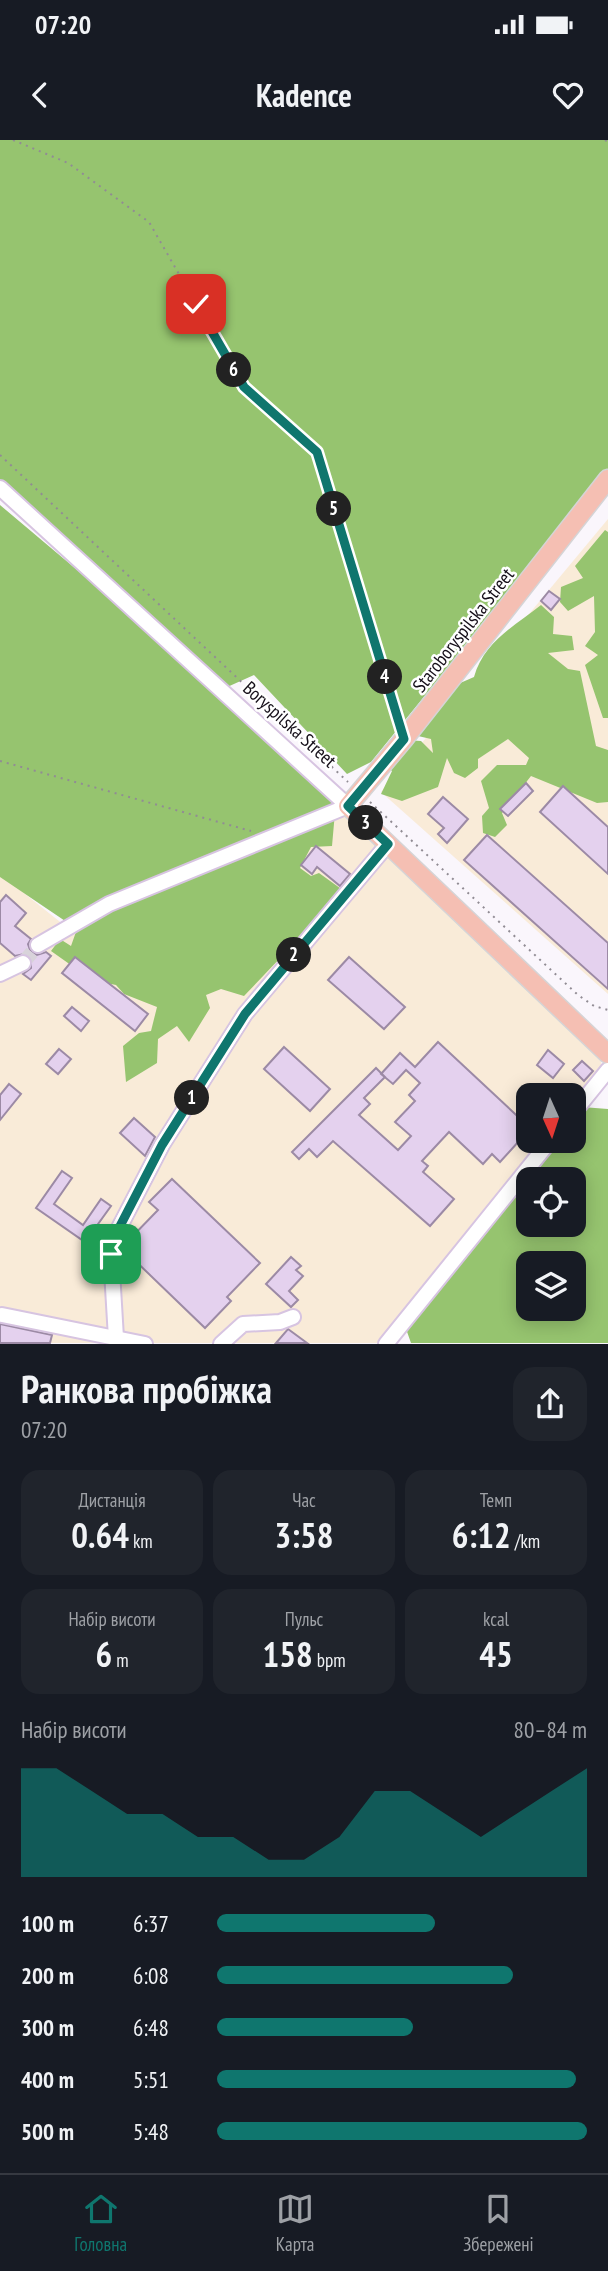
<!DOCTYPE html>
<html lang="uk">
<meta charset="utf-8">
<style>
body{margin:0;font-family:"PT Sans Narrow",sans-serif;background:#20242c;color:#f1f3f6;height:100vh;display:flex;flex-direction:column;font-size:26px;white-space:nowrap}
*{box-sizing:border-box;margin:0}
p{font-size:23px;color:#9ea1a6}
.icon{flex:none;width:38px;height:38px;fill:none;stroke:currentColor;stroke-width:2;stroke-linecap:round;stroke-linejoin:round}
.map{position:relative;height:1204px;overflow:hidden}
.panel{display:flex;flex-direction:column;background:#171b24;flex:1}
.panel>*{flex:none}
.needle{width:46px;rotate:177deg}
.fabs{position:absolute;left:516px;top:943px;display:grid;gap:14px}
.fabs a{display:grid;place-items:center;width:70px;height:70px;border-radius:14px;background:#171b24;box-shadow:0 4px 18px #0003;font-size:35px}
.pin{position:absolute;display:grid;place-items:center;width:60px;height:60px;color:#fff;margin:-30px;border-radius:14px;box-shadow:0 4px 10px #0006}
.km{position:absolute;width:35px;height:35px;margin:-18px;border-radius:50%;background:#222;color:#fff;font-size:19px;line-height:35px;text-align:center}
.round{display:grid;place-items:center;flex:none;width:74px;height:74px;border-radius:21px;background:#20242c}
.overview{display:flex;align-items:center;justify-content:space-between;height:119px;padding:0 21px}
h1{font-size:38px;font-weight:700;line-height:52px}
.stats{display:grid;grid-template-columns:repeat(3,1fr);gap:10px;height:119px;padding:7px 21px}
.stats div{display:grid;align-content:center;border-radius:18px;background:#20242c;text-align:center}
.stats b{font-size:35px;font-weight:700}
.stats small{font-size:19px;font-weight:400}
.stats p{font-size:19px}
.chart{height:196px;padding:14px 21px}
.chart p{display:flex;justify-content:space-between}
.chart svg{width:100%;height:126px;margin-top:7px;fill:#0f766e;opacity:.7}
ul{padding:0 21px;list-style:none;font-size:23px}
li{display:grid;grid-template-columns:112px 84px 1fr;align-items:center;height:52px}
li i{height:18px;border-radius:9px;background:#0f766e}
.status{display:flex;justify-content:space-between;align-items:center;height:49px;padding:0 35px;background:#171b24;direction:ltr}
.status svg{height:19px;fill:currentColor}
header{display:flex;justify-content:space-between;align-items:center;height:91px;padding:0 21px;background:#171b24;font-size:32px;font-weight:700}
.tabs{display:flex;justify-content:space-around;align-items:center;height:98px;border-top:2px solid #363941;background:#171b24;font-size:19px;color:#9ea1a6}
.tabs a{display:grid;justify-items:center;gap:4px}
.tabs .selected{color:#0f766e}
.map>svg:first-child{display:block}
.industrial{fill:#f9ebd8}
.forest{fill:#96c46f;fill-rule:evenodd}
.building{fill:#e4d1ee;stroke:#9c8aa5;stroke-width:2}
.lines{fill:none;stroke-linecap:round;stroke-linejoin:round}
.minor-tunnel{stroke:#d8d3da;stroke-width:14;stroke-dasharray:14 7;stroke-linecap:butt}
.minor-casing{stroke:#d7c4e1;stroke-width:18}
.major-casing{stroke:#d5d4d6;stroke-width:21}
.path{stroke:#918c94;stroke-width:2;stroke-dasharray:2 5;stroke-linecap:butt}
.minor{stroke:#fff;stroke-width:14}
.major{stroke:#f5bfb3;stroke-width:18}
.route-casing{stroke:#fff;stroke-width:14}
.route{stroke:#0f766e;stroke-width:9}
.labels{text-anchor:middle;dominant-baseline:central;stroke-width:5;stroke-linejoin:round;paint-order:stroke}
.street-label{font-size:19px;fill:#150f19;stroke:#fff}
</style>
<div class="status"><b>07:20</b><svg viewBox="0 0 49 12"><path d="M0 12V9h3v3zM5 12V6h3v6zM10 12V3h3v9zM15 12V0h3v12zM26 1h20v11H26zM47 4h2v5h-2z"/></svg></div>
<header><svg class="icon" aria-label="back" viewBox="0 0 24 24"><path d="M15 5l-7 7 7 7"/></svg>Kadence<svg class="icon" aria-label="heart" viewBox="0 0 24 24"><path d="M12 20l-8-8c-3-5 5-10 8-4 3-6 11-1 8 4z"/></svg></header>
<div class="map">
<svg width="608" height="1204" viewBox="0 0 608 1204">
<rect width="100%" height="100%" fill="#faf6fc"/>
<g class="industrial">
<polygon points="608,379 608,854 381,652"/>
<polygon points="338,671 598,913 602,925 599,934 574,964 574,956 528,956 528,1001 544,1001 378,1203 0,1203 0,734 74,793 177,862"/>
</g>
<g class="forest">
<polygon points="0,0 608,0 608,330 371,622 347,634 254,535 225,548 0,356"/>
<polygon points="0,365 159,499 336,661 332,706 311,707 300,728 311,736 319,733 344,751 244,856 221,849 206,855 210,868 189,902 177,886 158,899 157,923 126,942 123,906 139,893 151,891 157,867 124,854 116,845 92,840 51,811 60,799 71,806 77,789 0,737"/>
<polygon points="605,390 608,392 608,578 603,578 585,525 598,515 585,506 595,492 594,456 568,471 560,462 561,447 583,438 575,426"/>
<path d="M 541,465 L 554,477 L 553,494 L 572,496 L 574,510 L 548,513 L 568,529 L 580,531 L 596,606 L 608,610 L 608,662 L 597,663 L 531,636 L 502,673 L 507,685 L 495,697 L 483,693 L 482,676 L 489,668 L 481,641 L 497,625 L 526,625 L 529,618 L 508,599 L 478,619 L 478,628 L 465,638 L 454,633 L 447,618 L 438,647 L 402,661 L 381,654 L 392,631 L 385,625 L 406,600 L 421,601 L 433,613 L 431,599 L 418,596 L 419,584 L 451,547 L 474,537 C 484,502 513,487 541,465 Z"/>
<path d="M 582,967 L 608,969 L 608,1203 L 411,1203 L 405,1186 L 555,1001 L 574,1001 L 574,977 ZM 528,1040 L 574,1040 L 574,1085 L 528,1085 ZM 528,1124 L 574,1124 L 574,1169 L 528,1169 Z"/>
</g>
<g class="building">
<polygon points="549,451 560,459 551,470 541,461"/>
<polygon points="526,643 533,651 508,676 500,669"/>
<polygon points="563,646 608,687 608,734 540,672"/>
<polygon points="443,657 468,679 447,703 438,694 444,688 428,674"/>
<polygon points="487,695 608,803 608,849 464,720"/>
<polygon points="316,706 350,734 340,746 317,727 312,734 301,725"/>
<polygon points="6,755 26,773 15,786 31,799 28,804 30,810 37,815 46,812 51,816 31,840 23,834 31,828 31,818 24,814 15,816 0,803 0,762"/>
<polygon points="75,817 148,874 135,891 62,833"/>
<polygon points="349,817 405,867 384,889 328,840"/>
<polygon points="72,867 89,881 81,891 64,876"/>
<polygon points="438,902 528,986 528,991 500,1022 492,1014 483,1024 449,992 422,1021 428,1026 423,1032 454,1059 430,1086 333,1001 317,1017 309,1009 299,1019 292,1012 376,928 385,937 364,958 370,964 359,975 398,1010 411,996 395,982 415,961 409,955 420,943 406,930 393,944 381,934 400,913 415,927"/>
<polygon points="284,907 330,949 310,971 264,929"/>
<polygon points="59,909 71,919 58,934 46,924"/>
<polygon points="548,910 564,924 553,938 537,925"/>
<polygon points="582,921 593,931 584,941 573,930"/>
<polygon points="9,944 21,954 0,980 0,955"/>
<polygon points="134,978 155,997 145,1016 120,993"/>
<polygon points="62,1031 72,1038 54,1064 83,1085 101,1059 111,1066 85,1102 36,1068"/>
<polygon points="172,1039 260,1123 227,1157 231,1161 205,1188 123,1109 124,1105 158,1070 149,1062"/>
<polygon points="291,1117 301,1126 296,1130 303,1136 289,1151 298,1160 291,1167 266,1144"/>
<polygon points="0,1184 52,1195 50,1203 0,1203"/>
<polygon points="288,1189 307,1203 276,1203"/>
</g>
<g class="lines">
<polyline class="minor-tunnel" points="23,823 38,805"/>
<g class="minor-casing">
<g id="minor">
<polyline points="0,348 348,666 109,764 38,805"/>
<polyline points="0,834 23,823"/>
<polyline points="574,972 608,930"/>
<polyline points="2,1175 145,1204"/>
<polyline points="116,1198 111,1114 119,1088 162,1005 245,874 388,704"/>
<polyline points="221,1204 243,1184 280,1182 293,1177"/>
<polyline points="386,1204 550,1001"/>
</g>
</g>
<g class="major-casing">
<polyline id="major" points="608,339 404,599 348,666 608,914"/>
</g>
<g class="path">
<polyline points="13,0 68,23 149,82 244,247 317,312 399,582"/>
<polyline points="605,0 608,2"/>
<polyline points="0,315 348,642"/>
<polyline points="0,621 251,691"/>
<polyline points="370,662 578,855 594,866 608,870"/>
</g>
<use href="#minor" class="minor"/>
<use href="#major" class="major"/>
</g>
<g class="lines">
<g class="route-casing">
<polyline id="route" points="111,1114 119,1088 162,1005 245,874 388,704 348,666 404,599 317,312 244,247 196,164"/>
</g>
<use href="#route" class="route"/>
</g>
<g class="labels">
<g class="street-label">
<text transform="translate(463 490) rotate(-52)">Staroboryspilska Street</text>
<text transform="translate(290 584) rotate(42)">Boryspilska Street</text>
</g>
</g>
</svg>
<div class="fabs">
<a><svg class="needle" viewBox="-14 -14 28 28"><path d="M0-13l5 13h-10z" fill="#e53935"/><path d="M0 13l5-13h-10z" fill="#9ea1a6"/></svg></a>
<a><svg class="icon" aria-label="locate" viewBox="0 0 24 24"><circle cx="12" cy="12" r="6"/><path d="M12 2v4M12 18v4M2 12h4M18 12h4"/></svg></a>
<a><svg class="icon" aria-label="layers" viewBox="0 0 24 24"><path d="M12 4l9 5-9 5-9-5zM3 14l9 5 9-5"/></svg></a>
</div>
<div class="pin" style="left:111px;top:1114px;background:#1e9e55"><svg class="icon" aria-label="arrive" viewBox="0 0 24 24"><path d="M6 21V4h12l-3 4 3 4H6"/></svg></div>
<div class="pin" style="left:196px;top:164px;background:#d93025"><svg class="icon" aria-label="check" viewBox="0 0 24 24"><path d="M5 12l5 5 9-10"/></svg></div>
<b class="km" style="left:192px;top:958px">1</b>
<b class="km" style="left:294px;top:815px">2</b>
<b class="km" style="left:366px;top:683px">3</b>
<b class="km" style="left:385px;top:537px">4</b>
<b class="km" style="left:334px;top:369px">5</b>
<b class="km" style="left:234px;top:230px">6</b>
</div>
<section class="panel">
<div class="overview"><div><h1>Ранкова пробіжка</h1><p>07:20</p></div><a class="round"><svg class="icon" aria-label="share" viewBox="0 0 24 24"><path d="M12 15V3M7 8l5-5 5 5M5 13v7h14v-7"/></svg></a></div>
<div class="stats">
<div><p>Дистанція</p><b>0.64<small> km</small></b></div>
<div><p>Час</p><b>3:58</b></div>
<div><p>Темп</p><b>6:12<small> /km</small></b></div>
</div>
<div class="stats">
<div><p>Набір висоти</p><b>6<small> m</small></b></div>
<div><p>Пульс</p><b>158<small> bpm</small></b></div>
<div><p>kcal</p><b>45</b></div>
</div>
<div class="chart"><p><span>Набір висоти</span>80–84 m</p>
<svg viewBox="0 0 160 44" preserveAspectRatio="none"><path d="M0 44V6L10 6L20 14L30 22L40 22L50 30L60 30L70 38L80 38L90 30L100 14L110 14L120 22L130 30L140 22L150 14L160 6V44z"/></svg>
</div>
<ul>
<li><b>100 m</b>6:37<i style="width:59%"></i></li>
<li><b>200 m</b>6:08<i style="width:80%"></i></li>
<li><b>300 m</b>6:48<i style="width:53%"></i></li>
<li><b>400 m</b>5:51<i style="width:97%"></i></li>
<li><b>500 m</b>5:48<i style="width:100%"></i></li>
</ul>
</section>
<nav class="tabs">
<a class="selected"><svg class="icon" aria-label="home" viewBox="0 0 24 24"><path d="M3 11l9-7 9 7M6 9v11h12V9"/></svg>Головна</a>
<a><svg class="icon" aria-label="map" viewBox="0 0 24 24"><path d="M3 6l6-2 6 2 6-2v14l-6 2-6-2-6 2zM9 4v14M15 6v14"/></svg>Карта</a>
<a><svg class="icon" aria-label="saved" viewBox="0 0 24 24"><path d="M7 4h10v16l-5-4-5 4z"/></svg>Збережені</a>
</nav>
